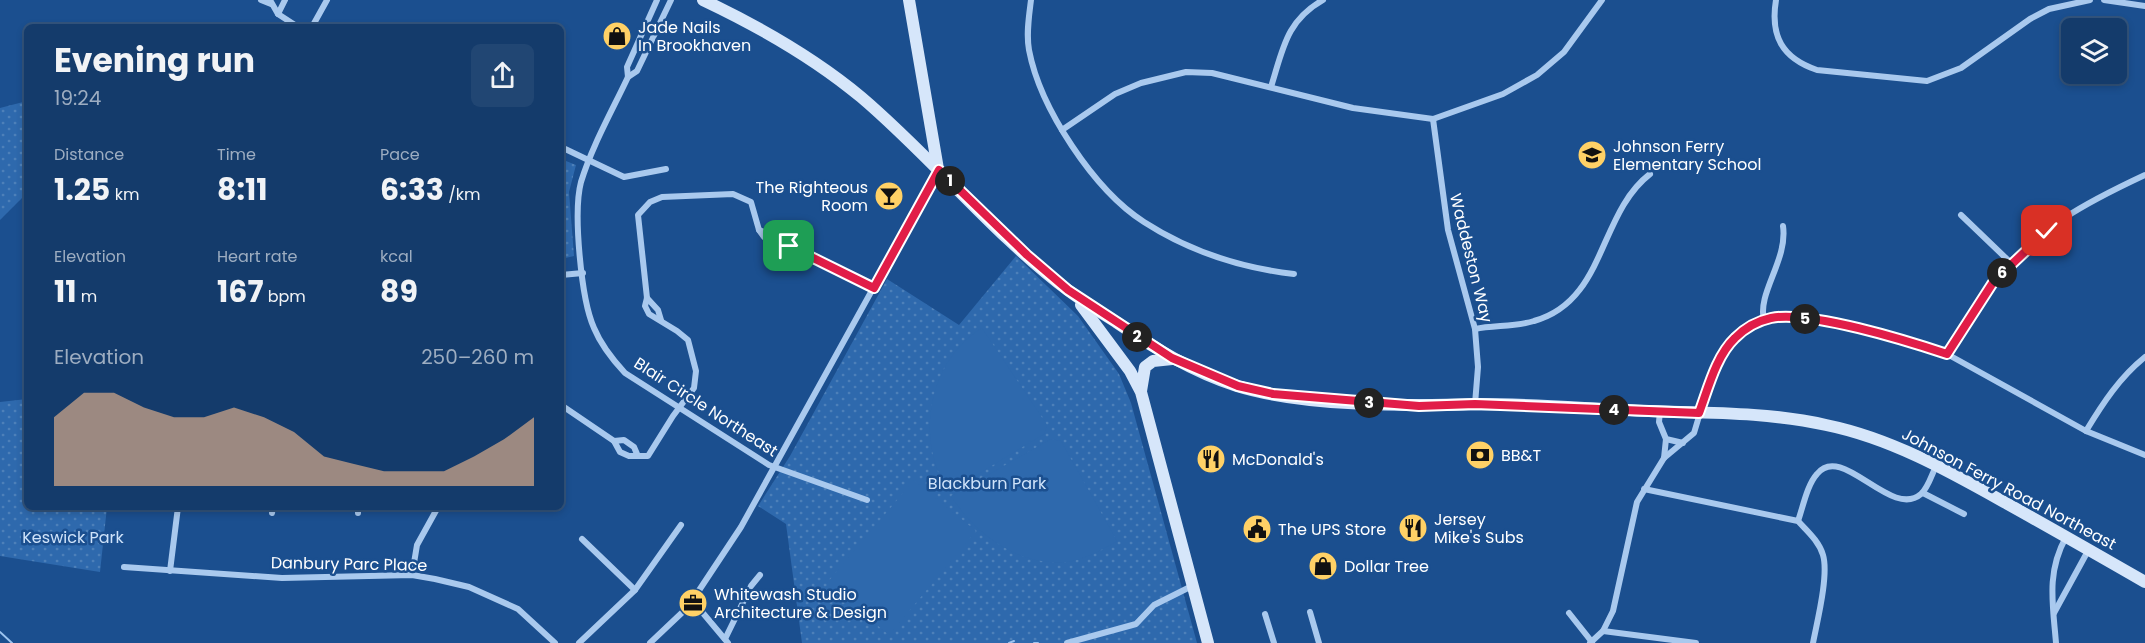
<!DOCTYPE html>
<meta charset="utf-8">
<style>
body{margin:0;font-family:Poppins,sans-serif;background:#214673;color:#f1f3f6;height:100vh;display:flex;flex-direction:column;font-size:22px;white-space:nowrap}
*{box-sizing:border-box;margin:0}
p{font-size:20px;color:#9dadc1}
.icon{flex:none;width:33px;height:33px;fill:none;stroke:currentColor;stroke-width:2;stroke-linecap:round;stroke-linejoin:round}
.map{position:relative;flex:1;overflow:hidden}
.side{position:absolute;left:24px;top:24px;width:540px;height:486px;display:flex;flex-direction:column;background:#143b6b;border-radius:9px;box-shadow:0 3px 9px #0003,0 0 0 2px #33557e}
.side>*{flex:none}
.buttons{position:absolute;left:2061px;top:18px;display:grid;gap:12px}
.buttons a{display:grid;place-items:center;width:66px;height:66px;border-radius:9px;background:#143b6b;box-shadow:0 3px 9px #0003,0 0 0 2px #33557e;font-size:30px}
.pin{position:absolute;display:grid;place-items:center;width:51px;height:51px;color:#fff;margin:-26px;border-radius:12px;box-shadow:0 3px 9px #0006}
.km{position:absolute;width:30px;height:30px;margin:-15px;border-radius:50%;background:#222;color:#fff;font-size:16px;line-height:30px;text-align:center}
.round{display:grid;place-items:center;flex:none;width:63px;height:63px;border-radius:9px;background:#214673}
.headline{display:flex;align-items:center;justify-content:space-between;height:102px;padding:0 30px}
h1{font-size:33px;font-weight:700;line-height:45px}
.stats{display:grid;grid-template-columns:repeat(3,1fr);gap:9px;height:102px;padding:6px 30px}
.stats div{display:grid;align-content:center}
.stats b{font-size:30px;font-weight:700}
.stats small{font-size:16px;font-weight:400}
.stats p{font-size:16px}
.chart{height:168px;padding:12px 30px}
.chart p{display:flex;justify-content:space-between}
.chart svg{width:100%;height:108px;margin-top:6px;fill:#d6ab8b;opacity:.7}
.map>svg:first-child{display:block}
.park{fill:url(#park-dots)}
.pitch{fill:#2e69ad}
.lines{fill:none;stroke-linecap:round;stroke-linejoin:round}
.stream{stroke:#9cc4f0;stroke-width:2}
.minor{stroke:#a9c9ee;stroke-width:6}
.secondary{stroke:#d6e6fa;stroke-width:12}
.route-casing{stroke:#fff;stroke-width:12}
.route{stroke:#e11d48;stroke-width:8}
.labels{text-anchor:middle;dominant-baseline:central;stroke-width:5;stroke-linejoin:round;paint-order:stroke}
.poi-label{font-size:16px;fill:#fff;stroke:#1b4f8f;text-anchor:start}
.street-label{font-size:16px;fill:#fff;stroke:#1b4f8f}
.park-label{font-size:16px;fill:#cfe3fa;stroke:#1b4f8f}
</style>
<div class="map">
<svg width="2145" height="643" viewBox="0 0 2145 643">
<defs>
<pattern id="park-dots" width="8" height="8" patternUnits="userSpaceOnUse" patternTransform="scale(1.5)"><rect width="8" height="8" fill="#2e69ad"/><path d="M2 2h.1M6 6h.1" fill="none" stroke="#4d80b9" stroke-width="1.8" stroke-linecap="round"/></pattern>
</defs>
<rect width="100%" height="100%" fill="#1b4f8f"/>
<g class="park">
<polygon points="27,101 27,193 0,220 0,108"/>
<polygon points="561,159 576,165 569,192 574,256 561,259"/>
<polygon points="1016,256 1078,316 1119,374 1131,403 1197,643 802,643 786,524 758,506 790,456 887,279 959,325"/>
<polygon points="27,399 27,507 107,507 100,572 0,556 0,402"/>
</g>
<g class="pitch">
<path d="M 982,328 L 1047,425 L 1044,434 L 949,492 C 914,440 928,361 982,328 Z"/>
<path d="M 1051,439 L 1061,441 L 1117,541 C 1102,550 1084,560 1066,562 C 1018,566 975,534 951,496 Z"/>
<polygon points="914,480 976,531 889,635 827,583"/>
</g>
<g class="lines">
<g class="stream">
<polyline points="0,632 12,643"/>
<polyline points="1009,643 1014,641"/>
<polyline points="1034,643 1038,643"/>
</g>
<g class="minor">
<polyline points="261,0 271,4"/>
<polyline points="270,0 278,14 298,27"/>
<path d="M 657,0 L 627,67 L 628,77 C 612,111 592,146 581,182 C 573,212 581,299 594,328 C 601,345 612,359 625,373 L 769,465 L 867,500"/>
<path d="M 1031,0 C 1029,16 1026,34 1029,50 C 1040,108 1094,190 1144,222 C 1189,251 1242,268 1294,274"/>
<path d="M 1776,0 C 1770,36 1782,58 1817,70 L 1927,81 L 1961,68 L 2030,19 L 2049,9 L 2090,0"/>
<polyline points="2104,0 2145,6"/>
<polyline points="278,14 285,0"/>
<polyline points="312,27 327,0"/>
<polyline points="628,77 637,71 671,0"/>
<path d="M 1271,87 C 1283,49 1286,21 1323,0"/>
<polyline points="1433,119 1448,230 1475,329 1478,367 1475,404"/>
<polyline points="1062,130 1115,94 1141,83 1186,72 1212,73 1353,108 1433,119 1503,94 1537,75 1564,52 1602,0"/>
<polyline points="561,147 624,177 666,169"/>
<polyline points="1961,215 2011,263"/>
<polygon points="759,230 779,238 781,242 764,237"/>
<polyline points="781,242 874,288"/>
<polyline points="561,275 583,273"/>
<polyline points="647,298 658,310 661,320"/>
<path d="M 1764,320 C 1757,293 1788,260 1783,226"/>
<path d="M 1475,329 C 1494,325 1515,327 1534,321 C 1606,301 1598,214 1650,174"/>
<path d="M 1947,354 C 1962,330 1977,303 1995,280 C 2038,228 2085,203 2145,175"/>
<polyline points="561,405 614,441 620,452 629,456 648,456 673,416 694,388 696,371 688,340 677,331 649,314 645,306 647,298 638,215 650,202 662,197 733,194 751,202 759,230"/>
<polyline points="1660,411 1659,422 1666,439 1683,443"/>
<path d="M 2086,431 C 2103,403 2120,377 2145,357"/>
<polyline points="614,441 624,440 634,447 637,454"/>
<polyline points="1664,458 1666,439"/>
<path d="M 1644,489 L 1798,521 C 1807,531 1819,541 1823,555 C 1829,575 1817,622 1813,643"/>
<polyline points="1923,493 1964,514"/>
<polyline points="272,513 273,507"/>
<polyline points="358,513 358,507"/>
<path d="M 1798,521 C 1803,507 1807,485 1817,474 C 1842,442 1891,520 1921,494 C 1928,488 1932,474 1936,466"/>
<polyline points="582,539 635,590"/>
<polyline points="124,567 282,578 412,575 435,579 469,587 518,609 555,643"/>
<polyline points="170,571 178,507"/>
<polyline points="412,575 417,545 438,507"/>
<polyline points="692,600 728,643"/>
<polyline points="1310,612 1319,643"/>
<polyline points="1569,613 1592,642"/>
<polyline points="2054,613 2089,549"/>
<polyline points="1265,614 1274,643"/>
<polyline points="1603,631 1696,643"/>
<polyline points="725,639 751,586 760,575"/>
<polyline points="579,643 635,590 681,525"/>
<polyline points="650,643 688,607 741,527 938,171"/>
<polyline points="1067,643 1136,624 1154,605 1192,586"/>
<polyline points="1590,643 1603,631 1613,611 1637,502 1664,458 1694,433 1703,403 1725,350 1741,332 1764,320 1783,317 1836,325 1898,338 1947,354 2086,431 2145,455"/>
<path d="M 2056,643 C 2053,605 2046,573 2066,537"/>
</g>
<g class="secondary">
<path d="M 703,0 C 760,27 813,57 861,97 C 933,158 993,234 1069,291 C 1084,302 1100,312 1116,322 C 1154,348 1193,372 1237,386 C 1306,407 1407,406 1479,404 C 1535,404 1592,409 1649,411 C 1708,413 1768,412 1826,425 C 1890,438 1947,470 2004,502 C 2051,528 2098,555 2145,582"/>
<polyline points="909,0 938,169"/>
<polyline points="1081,305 1130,371 1141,392 1208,643"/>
<polyline points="1141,391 1145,367 1153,361 1172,359"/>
</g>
</g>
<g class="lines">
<g class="route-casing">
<path id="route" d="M 789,246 L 874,288 L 939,170 L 1027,255 L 1068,290 L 1172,358 L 1238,386 L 1273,394 L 1419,406 L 1475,404 L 1699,413 C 1708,389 1716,356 1735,338 C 1745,328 1757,321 1771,318 C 1809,310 1908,341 1947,354 L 1994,281 L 2047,231"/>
</g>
<use href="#route" class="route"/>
</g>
<defs>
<g id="shop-disc" transform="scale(1.5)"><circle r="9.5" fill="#ffd166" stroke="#1b4f8f"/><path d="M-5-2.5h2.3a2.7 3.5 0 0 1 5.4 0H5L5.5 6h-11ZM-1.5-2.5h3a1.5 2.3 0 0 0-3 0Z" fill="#111"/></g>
<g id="school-disc" transform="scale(1.5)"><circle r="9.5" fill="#ffd166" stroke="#1b4f8f"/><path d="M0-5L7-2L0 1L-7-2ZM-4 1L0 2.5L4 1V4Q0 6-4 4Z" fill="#111"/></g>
<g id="bar-disc" transform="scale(1.5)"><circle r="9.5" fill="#ffd166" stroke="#1b4f8f"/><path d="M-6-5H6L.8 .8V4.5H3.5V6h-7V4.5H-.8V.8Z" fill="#111"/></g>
<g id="bank-disc" transform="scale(1.5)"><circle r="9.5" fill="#ffd166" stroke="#1b4f8f"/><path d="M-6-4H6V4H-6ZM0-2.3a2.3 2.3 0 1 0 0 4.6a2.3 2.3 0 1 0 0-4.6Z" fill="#111"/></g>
<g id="restaurant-disc" transform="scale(1.5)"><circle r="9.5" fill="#ffd166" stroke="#1b4f8f"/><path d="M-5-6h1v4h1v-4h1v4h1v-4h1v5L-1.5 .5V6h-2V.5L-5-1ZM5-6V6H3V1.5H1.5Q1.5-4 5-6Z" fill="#111"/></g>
<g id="civic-disc" transform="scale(1.5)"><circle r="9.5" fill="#ffd166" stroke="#1b4f8f"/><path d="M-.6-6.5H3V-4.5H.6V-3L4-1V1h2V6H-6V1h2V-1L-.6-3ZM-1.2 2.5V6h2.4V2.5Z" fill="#111"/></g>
<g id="office-disc" transform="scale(1.5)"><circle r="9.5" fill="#ffd166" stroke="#1b4f8f"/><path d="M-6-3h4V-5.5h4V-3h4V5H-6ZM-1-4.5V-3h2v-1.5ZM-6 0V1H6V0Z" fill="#111"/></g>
</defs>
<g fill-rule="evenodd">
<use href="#shop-disc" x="617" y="36"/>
<use href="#school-disc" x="1592" y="155"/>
<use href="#bar-disc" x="889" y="196"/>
<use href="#bank-disc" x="1480" y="455"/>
<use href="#restaurant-disc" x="1211" y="459"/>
<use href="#restaurant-disc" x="1413" y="528"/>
<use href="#civic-disc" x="1257" y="529"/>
<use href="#shop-disc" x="1323" y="566"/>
<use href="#office-disc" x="693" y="603"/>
</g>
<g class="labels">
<g class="poi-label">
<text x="638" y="27">Jade Nails<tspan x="638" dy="18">In Brookhaven</tspan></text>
<text x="1613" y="146">Johnson Ferry<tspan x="1613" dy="18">Elementary School</tspan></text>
<text x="868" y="187" text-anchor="end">The Righteous<tspan x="868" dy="18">Room</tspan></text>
<text x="1501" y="455">BB&amp;T</text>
<text x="1232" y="459">McDonald's</text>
<text x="1434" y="519">Jersey<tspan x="1434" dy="18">Mike's Subs</tspan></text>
<text x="1278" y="529">The UPS Store</text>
<text x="1344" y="566">Dollar Tree</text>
<text x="714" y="594">Whitewash Studio<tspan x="714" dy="18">Architecture &amp; Design</tspan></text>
</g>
<g class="street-label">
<text transform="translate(1471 258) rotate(76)">Waddeston Way</text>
<text transform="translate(706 407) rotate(33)">Blair Circle Northeast</text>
<text transform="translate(2009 489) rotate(28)">Johnson Ferry Road Northeast</text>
<text transform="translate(349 564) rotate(1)">Danbury Parc Place</text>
</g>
<g class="park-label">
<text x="987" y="483">Blackburn Park</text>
<text x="73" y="537">Keswick Park</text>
</g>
</g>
</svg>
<div class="buttons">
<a><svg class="icon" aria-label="layers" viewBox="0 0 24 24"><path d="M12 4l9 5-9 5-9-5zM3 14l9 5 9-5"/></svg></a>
</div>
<div class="pin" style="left:789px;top:246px;background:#1e9e55"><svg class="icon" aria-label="arrive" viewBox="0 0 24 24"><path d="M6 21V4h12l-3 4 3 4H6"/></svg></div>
<div class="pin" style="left:2047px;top:231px;background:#d93025"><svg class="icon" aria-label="check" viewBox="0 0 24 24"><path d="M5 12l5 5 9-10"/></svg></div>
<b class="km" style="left:950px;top:181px">1</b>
<b class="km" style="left:1137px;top:337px">2</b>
<b class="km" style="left:1369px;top:403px">3</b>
<b class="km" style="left:1614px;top:410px">4</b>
<b class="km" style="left:1805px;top:319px">5</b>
<b class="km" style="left:2002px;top:273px">6</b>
<section class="side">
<div class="headline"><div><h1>Evening run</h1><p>19:24</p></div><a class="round"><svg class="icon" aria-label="share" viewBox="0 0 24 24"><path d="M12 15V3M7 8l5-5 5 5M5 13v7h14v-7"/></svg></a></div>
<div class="stats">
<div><p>Distance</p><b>1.25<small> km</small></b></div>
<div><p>Time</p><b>8:11</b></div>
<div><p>Pace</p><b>6:33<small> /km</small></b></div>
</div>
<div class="stats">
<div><p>Elevation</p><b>11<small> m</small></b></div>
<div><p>Heart rate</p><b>167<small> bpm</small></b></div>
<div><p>kcal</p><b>89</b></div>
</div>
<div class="chart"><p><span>Elevation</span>250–260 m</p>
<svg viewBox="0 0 160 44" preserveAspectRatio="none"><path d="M0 44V16L10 6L20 6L30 12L40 16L50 16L60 12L70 16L80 22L90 32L100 35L110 38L120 38L130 38L140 32L150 25L160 16V44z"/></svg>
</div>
</section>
</div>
